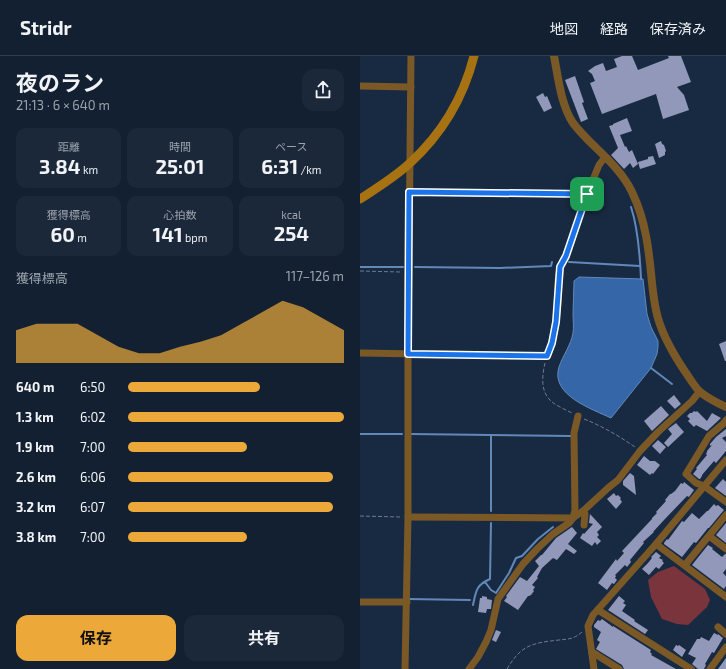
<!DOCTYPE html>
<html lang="ja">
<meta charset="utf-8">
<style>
body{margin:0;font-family:"Exo 2","Noto Sans JP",sans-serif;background:#1b283a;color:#f1f3f6;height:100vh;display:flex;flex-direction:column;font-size:15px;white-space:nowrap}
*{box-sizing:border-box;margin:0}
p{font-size:13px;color:#9ca3ac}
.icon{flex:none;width:22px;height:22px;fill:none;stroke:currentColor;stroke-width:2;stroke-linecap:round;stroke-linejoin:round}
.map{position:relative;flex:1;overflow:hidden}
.sheet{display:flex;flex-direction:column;background:#122032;width:360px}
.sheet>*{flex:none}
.pin{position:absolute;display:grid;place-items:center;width:34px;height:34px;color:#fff;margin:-17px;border-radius:8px;box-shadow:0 2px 6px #0006}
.round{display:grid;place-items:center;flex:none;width:42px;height:42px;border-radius:12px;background:#1b283a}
.headline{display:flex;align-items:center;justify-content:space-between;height:68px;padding:0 16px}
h1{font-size:22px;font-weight:700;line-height:30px}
.figures{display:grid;grid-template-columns:repeat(3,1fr);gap:6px;height:68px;padding:4px 16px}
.figures div{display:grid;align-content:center;border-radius:10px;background:#1b283a;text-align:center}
.figures b{font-size:20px;font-weight:700}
.figures small{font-size:11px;font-weight:400}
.figures p{font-size:11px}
.chart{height:112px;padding:8px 16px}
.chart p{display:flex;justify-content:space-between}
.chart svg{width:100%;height:72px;margin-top:4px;fill:#eca93a;opacity:.7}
.cta{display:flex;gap:8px;margin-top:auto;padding:8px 16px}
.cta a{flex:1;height:46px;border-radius:12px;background:#eca93a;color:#111;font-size:16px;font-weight:700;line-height:46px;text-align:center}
.cta a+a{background:#1b283a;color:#f1f3f6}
ul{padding:0 16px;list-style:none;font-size:13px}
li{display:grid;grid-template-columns:64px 48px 1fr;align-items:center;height:30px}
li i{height:10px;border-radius:5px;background:#eca93a}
header{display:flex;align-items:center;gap:24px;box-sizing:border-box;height:56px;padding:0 20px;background:#122032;border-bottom:1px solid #313e4d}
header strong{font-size:19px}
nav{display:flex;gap:22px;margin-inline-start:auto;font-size:14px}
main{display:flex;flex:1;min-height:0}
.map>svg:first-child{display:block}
.green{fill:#7a343b}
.water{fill:#3566a7;stroke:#6288ba}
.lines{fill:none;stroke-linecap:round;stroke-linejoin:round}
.stream{stroke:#6288ba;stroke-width:2}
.building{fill:#9198b9}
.path{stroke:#6c7b8f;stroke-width:1;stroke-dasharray:4 2;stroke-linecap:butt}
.minor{stroke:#7a5927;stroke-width:7}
.tertiary{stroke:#7a5927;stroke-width:8}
.secondary{stroke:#a77312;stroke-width:9}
.route-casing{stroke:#fff;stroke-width:8}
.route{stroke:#1a73e8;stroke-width:5}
</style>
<header>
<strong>Stridr</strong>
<nav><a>地図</a><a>経路</a><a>保存済み</a></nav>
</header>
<main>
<section class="sheet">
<div class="headline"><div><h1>夜のラン</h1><p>21:13 · 6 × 640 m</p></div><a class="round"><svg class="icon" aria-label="share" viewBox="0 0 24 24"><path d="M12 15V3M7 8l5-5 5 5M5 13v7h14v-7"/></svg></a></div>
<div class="figures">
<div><p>距離</p><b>3.84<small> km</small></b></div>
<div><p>時間</p><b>25:01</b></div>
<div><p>ペース</p><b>6:31<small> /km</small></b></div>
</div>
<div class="figures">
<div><p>獲得標高</p><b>60<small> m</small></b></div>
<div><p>心拍数</p><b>141<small> bpm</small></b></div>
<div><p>kcal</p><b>254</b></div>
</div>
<div class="chart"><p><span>獲得標高</span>117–126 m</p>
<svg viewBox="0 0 160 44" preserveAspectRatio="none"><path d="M0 44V24L10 20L20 20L30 20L40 27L50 34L60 38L70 38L80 34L90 31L100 27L110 20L120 13L130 6L140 10L150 17L160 24V44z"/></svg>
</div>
<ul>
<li><b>640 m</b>6:50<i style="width:61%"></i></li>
<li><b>1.3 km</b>6:02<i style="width:100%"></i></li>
<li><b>1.9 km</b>7:00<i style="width:55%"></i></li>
<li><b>2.6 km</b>6:06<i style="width:95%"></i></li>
<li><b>3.2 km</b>6:07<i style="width:95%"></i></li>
<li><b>3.8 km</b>7:00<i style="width:55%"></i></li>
</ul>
<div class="cta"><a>保存</a><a>共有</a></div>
</section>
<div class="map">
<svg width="366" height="613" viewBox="0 0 366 613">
<rect width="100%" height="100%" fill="#182a42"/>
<polygon class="green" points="314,510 345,533 350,544 347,551 328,569 317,568 302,563 291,541 288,524 298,516"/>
<path class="water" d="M 219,221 L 283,223 L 287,258 L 291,271 L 298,285 L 298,291 L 297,298 L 291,312 L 251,362 C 232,353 190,339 199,311 C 203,299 211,289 213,277 C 214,271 213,264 213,258 C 213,247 214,236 214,225 Z"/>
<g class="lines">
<g class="stream">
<path d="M 271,151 C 278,172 280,200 281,223"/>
<polyline points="209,206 280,210"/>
<polyline points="0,211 43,211"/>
<polyline points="55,211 140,212 191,210 192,206"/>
<polyline points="291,312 312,328"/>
<polyline points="0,378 42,378"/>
<polyline points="51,378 211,380"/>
<polyline points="131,455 131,379"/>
<polyline points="123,527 125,526 131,534 136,537 149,517 156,502 162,500 178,483 193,471"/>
<polyline points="47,543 110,544"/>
<path d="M 113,549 C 116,535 116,529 130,523 L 131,467"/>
</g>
</g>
<g class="building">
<polygon points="262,0 272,0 278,14 309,2 308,0 321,0 331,26 317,31 324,39 329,54 303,63 296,38 242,58 230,27 235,25 232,18 228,15 235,10 243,7 246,15 257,11 254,3"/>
<polygon points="215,20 224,46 222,47 228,63 221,66 205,24"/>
<polygon points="183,37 185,41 187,40 192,52 184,56 176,41"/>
<polygon points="267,62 272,75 260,79 265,91 266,90 269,96 272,94 278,108 273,112 270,107 264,113 251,99 258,92 249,70 253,69 253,68"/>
<polygon points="301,85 302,88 304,89 306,95 305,96 305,99 299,102 295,88"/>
<polygon points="293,100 296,108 280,113 278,106 288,103 288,101"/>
<polygon points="366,285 366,305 365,305 359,288"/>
<polygon points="314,339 321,348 315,353 307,345"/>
<polygon points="301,350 309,359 292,375 284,365"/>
<polygon points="334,355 336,356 337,355 347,365 352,357 361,362 347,375 336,369 334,371 328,365 330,363 327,360 330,357 332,357"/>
<polygon points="316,367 324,376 308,391 304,387 312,378 308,373"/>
<polygon points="366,373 366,380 362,382 366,386 366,395 356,407 354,405 342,419 342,420 340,423 339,423 333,418 337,413 336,412 347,399 346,398 347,396 347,395 352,389 350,390 350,388 356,381"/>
<polygon points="298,384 306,391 300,398 292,390"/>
<polygon points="284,400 290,405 295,405 300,409 293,418 292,417 290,419 277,409"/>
<polygon points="270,417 274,420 276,439 263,429 263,425"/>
<polygon points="363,423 366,426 366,440 355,432"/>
<polygon points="324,426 334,434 329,441 327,440 304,464 293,476 294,476 283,486 284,487 270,504 271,506 267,511 265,509 255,519 256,520 255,522 257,524 254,528 252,527 247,534 238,527 256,503 257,505 264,497 262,495 292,463 292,462 297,457 296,456 306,445 305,444 310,438 311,438 315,435 321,427 323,428"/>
<polygon points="254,437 256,440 258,439 261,442 260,443 262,446 256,453 247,443"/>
<polygon points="354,448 356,450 358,449 364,454 349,472 348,472 336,487 334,486 322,501 304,488 304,487 307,483 308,484 322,465 324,466 332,457 339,463 347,455 348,455"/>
<polygon points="230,458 243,472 242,471 237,476 239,479 237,481 241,485 237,489 235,486 232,490 220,482 223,477 224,478 233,468 229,467"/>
<polygon points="366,467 366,487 356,479"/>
<polygon points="212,471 217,477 208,488 217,495 214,498 206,493 197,504 193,502 182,512 177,521 178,522 172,529 175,531 173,534 174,535 171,539 169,540 168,540 158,554 144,545 147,541 146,540 160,521 167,525 179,510 175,505 181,499 182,499 196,482"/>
<polygon points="348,489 353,492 352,493 362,501 365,498 366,498 366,513 363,517 366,520 366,530 364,533 332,509"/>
<polygon points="296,496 301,500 299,502 303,504 302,505 304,507 299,513 296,511 289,519 282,513 288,507 292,502 291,501"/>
<polygon points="122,540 127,541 127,543 132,544 131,553 127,553 126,557 118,556 120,542 122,542"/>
<polygon points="259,540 265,545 263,547 266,549 262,555 275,564 274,565 288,574 285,578 248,554"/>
<polygon points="242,563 253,571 253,570 291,594 290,596 292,598 291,599 316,613 264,613 262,609 236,593 240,586 237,584 241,576 234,571 234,569 238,564 240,565"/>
<polygon points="136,574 141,576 136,586 132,584"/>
<polygon points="354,577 358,579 358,578 363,582 354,597 352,596 345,608 346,609 344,613 338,613 332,608 336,602 328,598 337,583 340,583 341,581 349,585"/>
<polygon points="316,589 318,590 319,589 326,594 322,601 313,594"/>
<polygon points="366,602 366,613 358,613"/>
</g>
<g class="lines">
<g class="path">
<polyline points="0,215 41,216"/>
<path d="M 185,307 C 182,320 180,336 192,346 C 197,350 206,354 212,357"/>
<path d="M 224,363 C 242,370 259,380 275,391"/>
<polyline points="0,460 41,461"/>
<path d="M 147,613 C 161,589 172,587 199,584 C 209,583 214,583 222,576"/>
</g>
<g class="minor">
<polyline points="0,30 51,31"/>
<polyline points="49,136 227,138"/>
<polyline points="0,297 187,300 192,287 196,266 198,248 198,226 200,211 206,201 227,138 239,109 245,101"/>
<polyline points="366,364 363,368 349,380 326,418 336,427 344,430 366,446"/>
<polyline points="223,455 225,458 224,469"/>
<polyline points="48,461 213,462 215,454 214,377 218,360"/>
<polyline points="349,480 366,493"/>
<polyline points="296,488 366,541"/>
<polyline points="325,509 366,459"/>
<polyline points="0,546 47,546"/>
<polyline points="238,554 331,613"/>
<polyline points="358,571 366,578"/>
<polyline points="232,596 259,613"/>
<polyline points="45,613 48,461 48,298 51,0"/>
<polyline points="109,613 118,601 126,586 131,574 138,543 163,508 177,493 193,478 209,467 213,462 223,455 248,432 258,424 280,395 298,376 332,345 340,335"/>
<polyline points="234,613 228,570 233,559 296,488 366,404"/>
<polyline points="350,613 366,591"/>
</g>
<path class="tertiary" d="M 194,0 C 198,21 201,49 213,67 C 231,91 258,107 272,136 C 286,165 289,195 292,227 C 293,236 294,245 296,254 C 300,275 312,296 324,314 C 329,321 334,330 340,336 C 348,342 357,347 366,351"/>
<path class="secondary" d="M 0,143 C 17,132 35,121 50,107 C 83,77 103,43 114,0"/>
</g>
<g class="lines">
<g class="route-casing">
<polygon id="route" points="49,136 227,138 206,200 200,211 196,266 192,287 187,300 48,298"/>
</g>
<use href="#route" class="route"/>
</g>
</svg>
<div class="pin" style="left:227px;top:138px;background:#1e9e55"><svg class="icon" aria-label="arrive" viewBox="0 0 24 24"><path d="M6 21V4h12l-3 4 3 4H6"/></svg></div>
</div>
</main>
